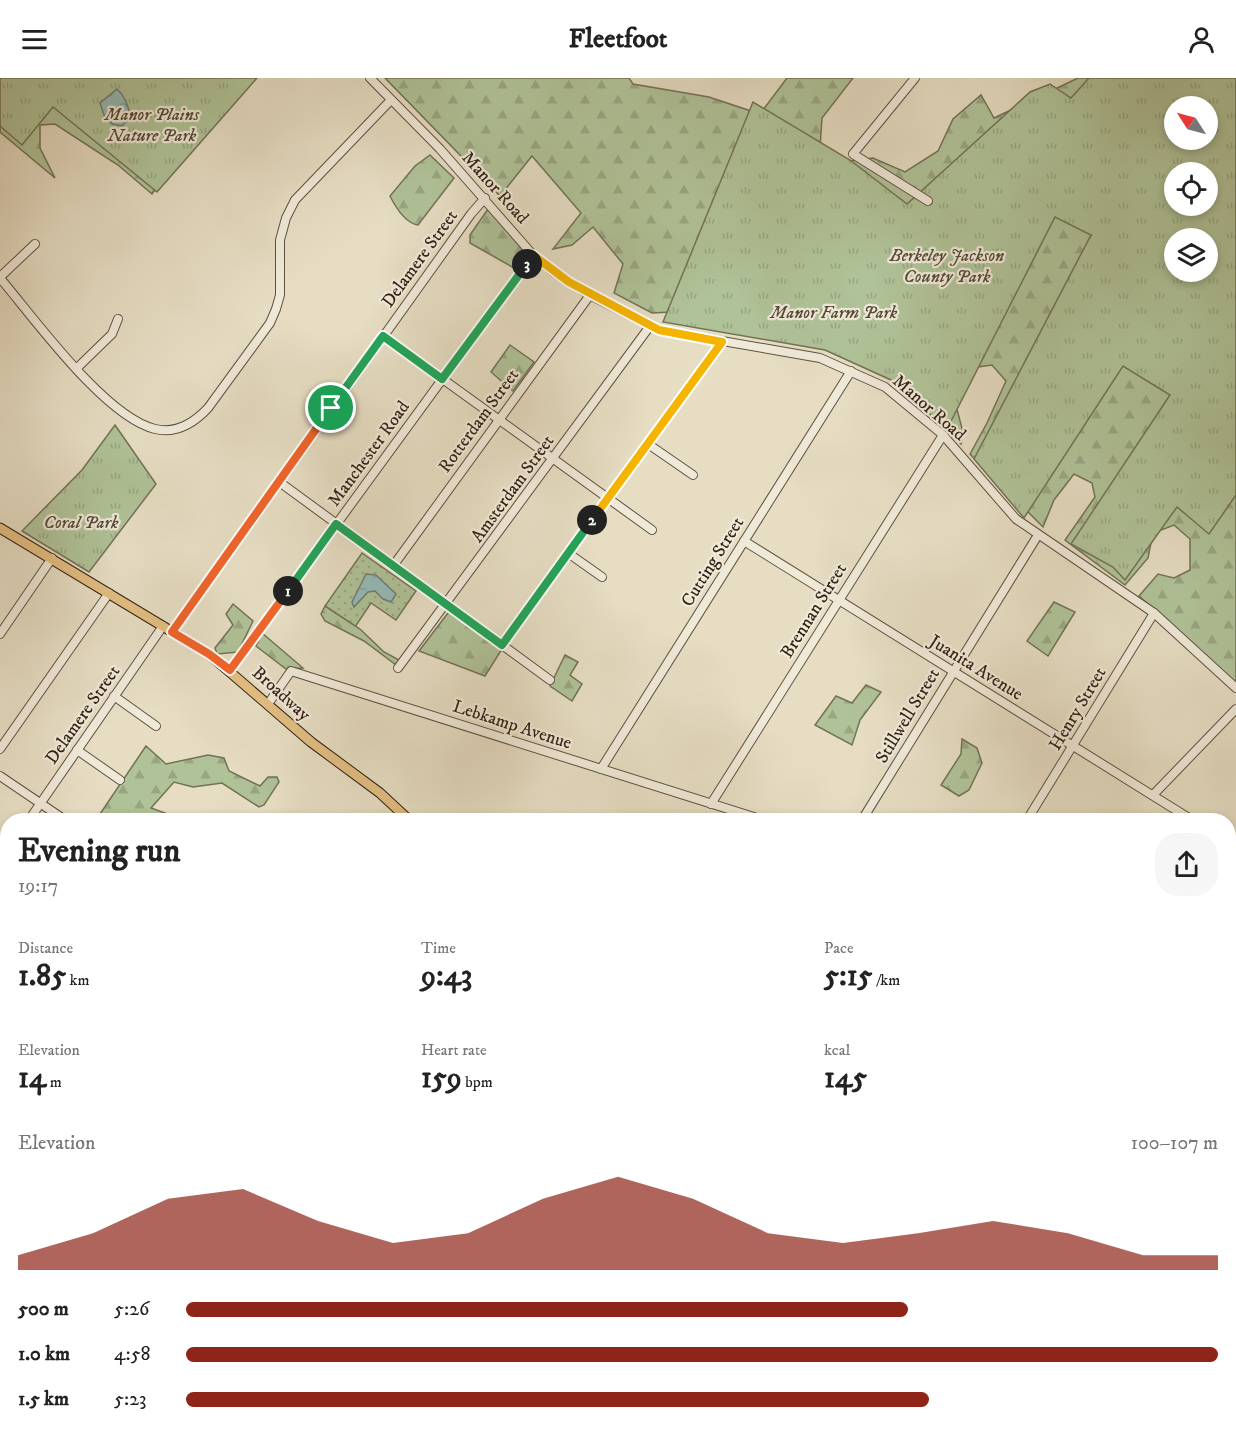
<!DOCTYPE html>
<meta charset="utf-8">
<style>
body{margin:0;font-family:"IM FELL DW Pica",serif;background:#f6f6f6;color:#222;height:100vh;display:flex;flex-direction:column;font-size:22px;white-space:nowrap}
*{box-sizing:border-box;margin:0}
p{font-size:20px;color:#767676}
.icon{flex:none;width:33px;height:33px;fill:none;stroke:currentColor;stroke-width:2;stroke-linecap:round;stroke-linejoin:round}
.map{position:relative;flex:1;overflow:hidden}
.details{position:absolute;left:0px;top:735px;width:1236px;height:621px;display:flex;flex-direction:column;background:#fff;border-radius:24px 24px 0 0;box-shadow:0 3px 9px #0003}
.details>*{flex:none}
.needle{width:39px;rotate:306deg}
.fabs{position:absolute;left:1164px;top:18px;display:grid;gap:12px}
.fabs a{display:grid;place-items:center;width:54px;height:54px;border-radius:50%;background:#fff;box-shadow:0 3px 9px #0003;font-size:30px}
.pin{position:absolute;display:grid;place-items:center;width:51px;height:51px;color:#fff;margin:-26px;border:3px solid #fff;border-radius:50%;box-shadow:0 2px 6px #0007}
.km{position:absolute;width:30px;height:30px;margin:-15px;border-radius:50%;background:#222;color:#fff;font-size:16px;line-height:30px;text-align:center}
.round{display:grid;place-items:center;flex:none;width:63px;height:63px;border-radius:24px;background:#f6f6f6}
.summary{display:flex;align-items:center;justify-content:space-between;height:102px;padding:0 18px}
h1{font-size:33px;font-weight:800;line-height:45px}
.figures{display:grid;grid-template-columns:repeat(3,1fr);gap:9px;height:102px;padding:6px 18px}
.figures div{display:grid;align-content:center}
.figures b{font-size:30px;font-weight:800}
.figures small{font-size:16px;font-weight:400}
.figures p{font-size:16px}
.chart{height:168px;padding:12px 18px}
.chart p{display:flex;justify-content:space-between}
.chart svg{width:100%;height:108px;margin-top:6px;fill:#8f2418;opacity:.7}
ul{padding:0 18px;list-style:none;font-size:20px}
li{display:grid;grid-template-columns:96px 72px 1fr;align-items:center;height:45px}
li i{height:15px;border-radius:8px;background:#8f2418}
header{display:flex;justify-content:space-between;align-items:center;height:78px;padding:0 18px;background:#fff;font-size:27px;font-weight:800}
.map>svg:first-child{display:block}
.grass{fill:url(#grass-dots);stroke:#727256;stroke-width:1.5}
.forest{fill:url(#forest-firs);stroke:#727256;stroke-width:1.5;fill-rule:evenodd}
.park{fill:url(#park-tufts);stroke:#727256;stroke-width:1.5;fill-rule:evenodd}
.water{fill:url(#water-ripples);stroke:#6f7d76;stroke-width:1.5}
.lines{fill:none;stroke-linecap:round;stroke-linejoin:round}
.minor-casing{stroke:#605040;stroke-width:10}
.major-casing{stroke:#342114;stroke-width:11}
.minor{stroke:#efe9d8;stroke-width:8}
.major{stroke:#e3be82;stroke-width:9}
.split-1-casing{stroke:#fff;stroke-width:12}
.split-2-casing{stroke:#fff;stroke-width:12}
.split-3-casing{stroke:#fff;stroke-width:12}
.split-4-casing{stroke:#fff;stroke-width:12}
.split-1{stroke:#f0652b;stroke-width:8}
.split-2{stroke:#22a559;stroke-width:8}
.split-3{stroke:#f5b400;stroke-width:8}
.split-4{stroke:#22a559;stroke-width:8}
.labels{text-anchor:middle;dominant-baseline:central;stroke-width:4.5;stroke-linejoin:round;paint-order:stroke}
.park-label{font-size:18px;font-style:italic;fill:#534935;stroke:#efe9d8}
.street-label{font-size:18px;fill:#342114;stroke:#efe9d8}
</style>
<header><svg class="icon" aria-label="menu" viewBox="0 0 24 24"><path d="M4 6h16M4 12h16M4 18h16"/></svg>Fleetfoot<svg class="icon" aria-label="person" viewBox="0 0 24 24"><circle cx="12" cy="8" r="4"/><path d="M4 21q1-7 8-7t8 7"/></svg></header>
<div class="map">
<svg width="1236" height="1356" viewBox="0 0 1236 1356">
<defs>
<pattern id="grass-dots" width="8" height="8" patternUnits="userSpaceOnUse" patternTransform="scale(1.5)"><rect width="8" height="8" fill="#b0c298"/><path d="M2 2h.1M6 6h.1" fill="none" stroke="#98a682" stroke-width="1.8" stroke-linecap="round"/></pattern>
<pattern id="forest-firs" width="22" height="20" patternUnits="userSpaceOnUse" patternTransform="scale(1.5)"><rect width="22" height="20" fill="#b0c298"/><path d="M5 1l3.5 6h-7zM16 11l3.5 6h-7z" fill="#98a682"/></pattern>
<pattern id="park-tufts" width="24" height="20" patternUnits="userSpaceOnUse" patternTransform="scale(1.5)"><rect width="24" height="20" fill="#b0c298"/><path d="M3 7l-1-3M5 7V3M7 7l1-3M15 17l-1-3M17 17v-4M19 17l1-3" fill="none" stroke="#98a682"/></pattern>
<pattern id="water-ripples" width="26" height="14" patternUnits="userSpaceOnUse" patternTransform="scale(1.5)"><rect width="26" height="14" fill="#96bbb8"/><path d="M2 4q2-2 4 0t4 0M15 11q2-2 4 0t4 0" fill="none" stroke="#82a09d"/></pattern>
</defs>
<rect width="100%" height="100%" fill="#e6ddc3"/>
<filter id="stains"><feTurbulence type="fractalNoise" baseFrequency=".00333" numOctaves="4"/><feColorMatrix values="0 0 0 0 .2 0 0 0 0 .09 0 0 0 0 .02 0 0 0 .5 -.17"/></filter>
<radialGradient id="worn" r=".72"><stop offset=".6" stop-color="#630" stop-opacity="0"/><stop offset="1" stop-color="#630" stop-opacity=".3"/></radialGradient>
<polygon class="grass" points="362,475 416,513 396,542 371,525 355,549 325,528"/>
<g class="forest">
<polygon points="0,0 171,90 152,116 118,87 55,46 40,47 40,70 55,100 0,54"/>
<path d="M 385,0 L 629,0 L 633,6 L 709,19 L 760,36 L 787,0 L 853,0 L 822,40 L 820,70 L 835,85 L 873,80 L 905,94 L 938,73 L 953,41 L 981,17 L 994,40 L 1078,0 L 1236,0 L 1236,605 L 1139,518 L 1158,496 L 1174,500 L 1190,492 L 1190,461 L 1174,447 L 1153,455 L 1148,480 L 1125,507 L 1065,462 L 1095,419 L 1092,405 L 1074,396 L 1054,422 L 1043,449 L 970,376 L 987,345 L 1006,303 L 992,287 L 971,290 L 954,320 L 963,354 L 961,366 L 901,306 L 861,247 L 671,234 L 652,235 L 614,215 L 623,186 L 593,149 L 572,167 L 553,171 L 581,135 L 532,78 L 500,118 ZM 1174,28 L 1208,28 L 1208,62 L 1174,62 ZM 1174,94 L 1208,94 L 1208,128 L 1174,128 ZM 1174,160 L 1208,160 L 1208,194 L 1174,194 Z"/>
<path d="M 430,77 L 454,100 L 418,147 C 405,145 396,130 390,118 L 415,88 Z"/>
<polygon points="488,131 526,175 514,190 470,165 470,157"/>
<polygon points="510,267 534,284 513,313 491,294"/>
<polygon points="1054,524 1075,534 1048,578 1027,563"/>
<polygon points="233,526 253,543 238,574 217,576 215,570 233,547 226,536"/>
<polygon points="325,528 360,551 384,574 399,582 396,587 364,563 325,543 321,536"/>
<polygon points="448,535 450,535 502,571 485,598 419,573"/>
<polygon points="262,555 303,590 286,591 256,568"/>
<polygon points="565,577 578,584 570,597 582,606 572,623 550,608"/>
<polygon points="866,607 881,614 860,642 852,667 815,647 836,618 852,625"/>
<polygon points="962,661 977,670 982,685 969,712 959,718 941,707 961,676"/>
<polygon points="146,668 166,686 208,677 224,680 229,693 260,708 268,699 277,699 279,704 264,727 259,729 222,705 193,709 174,704 151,730 184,742 115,742 100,736"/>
<polygon points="571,1349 693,1349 703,1356 564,1356"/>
</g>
<g class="park">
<polygon points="0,0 257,0 157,114 53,29 22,67 0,48"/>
<path d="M 1089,0 L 1236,0 L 1236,417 L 1209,456 L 1177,429 L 1125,502 L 1113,489 L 1071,466 L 1170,317 L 1123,288 L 1024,440 L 974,381 L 1091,157 L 1055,139 L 947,351 L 891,302 L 825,272 L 663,244 L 753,24 L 850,82 L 907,126 L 1030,14 L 1050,6 L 1071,20 ZM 1174,28 L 1208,28 L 1208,62 L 1174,62 ZM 1174,94 L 1208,94 L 1208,128 L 1174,128 ZM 1174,160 L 1208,160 L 1208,194 L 1174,194 Z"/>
<polygon points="115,347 156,406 89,494 22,453 82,392"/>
</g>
<g class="water">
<path d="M 117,11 C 125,18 129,29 130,40 L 122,48 L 112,46 L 104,37 L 100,25 Z"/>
<polygon points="366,496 376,497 396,516 391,524 383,521 375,513 368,514 354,529 352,524"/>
</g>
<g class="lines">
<g class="minor-casing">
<g id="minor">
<polyline points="370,0 440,71 533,177 554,194 590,217 659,252 820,280 885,309 943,357 1016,441 1154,535 1236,610"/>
<polyline points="915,0 853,76 928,123"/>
<polyline points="0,199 35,166"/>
<path d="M 0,200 C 34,240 105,339 155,351 C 176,356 194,345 208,330 L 270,245 L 276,231 L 280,217 L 280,162 L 286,140 L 295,122 L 390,23"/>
<polyline points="383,258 652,452"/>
<polyline points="77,290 112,256 118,241"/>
<polyline points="648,366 693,397"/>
<polyline points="278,403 550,602"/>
<polyline points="744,463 1192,742"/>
<polyline points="568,475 602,499"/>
<polyline points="393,488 590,217"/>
<polyline points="172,554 471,136 485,120"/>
<polyline points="0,556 52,480"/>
<polyline points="502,567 722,264"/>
<polyline points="398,590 650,248"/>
<polyline points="230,592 533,177"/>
<polyline points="114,618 156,648"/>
<polyline points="268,626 291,593 763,742"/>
<polyline points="0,671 109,515"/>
<polyline points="77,672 120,702"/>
<polyline points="601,691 851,293"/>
<polyline points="0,698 65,742"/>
<polyline points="1153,717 1236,631"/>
<polyline points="711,726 943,357"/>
<polyline points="29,742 163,548"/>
<polyline points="862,742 1038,457"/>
<polyline points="1027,742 1154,535"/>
<polyline points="1228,765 1236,770"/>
<polyline points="0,785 8,774"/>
<polyline points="1228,820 1236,840"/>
<polyline points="0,867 8,866"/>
<polyline points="0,933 8,932"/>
<polyline points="0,998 8,997"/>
<polyline points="0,1049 8,1049"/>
<polyline points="1228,1119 1236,1116"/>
<polyline points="0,1187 8,1155"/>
<polyline points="0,1236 8,1238"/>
<polyline points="0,1302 8,1304"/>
<polyline points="890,1348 908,1356"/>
<polyline points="229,1356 238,1356"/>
</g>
</g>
<g class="major-casing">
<g id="major">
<polyline points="0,450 209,576 311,664 380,715 409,742"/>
<polyline points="1228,781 1236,777"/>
<polyline points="0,800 8,799"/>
<polyline points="1228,912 1236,915"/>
<polyline points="455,1356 459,1348"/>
</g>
</g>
<use href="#minor" class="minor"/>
<use href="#major" class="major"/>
</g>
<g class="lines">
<g class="split-1-casing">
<polyline id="split-1" points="288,513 230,592 209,576 172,554 331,330"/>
</g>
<g class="split-2-casing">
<polyline id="split-2" points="288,513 336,446 502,567 592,442"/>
</g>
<g class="split-3-casing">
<polyline id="split-3" points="527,186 533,177 569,204 659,252 722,264 592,442"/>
</g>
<g class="split-4-casing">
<polyline id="split-4" points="331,330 383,258 442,301 527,186"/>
</g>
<use href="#split-1" class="split-1"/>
<use href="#split-2" class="split-2"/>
<use href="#split-3" class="split-3"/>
<use href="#split-4" class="split-4"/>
</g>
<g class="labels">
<g class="park-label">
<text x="152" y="37">Manor Plains<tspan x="152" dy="21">Nature Park</tspan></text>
<text x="947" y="178">Berkeley Jackson<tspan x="947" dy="21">County Park</tspan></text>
<text x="834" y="235">Manor Farm Park</text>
<text x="81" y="445">Coral Park</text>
</g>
<g class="street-label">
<text transform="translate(495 110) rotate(48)">Manor Road</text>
<text transform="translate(420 181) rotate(-54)">Delamere Street</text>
<text transform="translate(929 330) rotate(41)">Manor Road</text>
<text transform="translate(479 343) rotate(-54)">Rotterdam Street</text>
<text transform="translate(369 376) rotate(-54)">Manchester Road</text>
<text transform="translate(513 411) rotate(-54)">Amsterdam Street</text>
<text transform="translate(713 484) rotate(-58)">Cutting Street</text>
<text transform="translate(814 533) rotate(-58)">Brennan Street</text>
<text transform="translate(976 590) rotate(32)">Juanita Avenue</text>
<text transform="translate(281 616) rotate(42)">Broadway</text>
<text transform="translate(1078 631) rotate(-59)">Henry Street</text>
<text transform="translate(83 637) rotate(-55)">Delamere Street</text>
<text transform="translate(908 638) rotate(-59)">Stillwell Street</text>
<text transform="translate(512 647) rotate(18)">Lebkamp Avenue</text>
</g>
</g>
<rect width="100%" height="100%" filter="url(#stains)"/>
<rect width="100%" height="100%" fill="url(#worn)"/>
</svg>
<div class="fabs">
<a><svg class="needle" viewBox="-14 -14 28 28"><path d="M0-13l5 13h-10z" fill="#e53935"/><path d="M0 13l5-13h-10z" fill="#767676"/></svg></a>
<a><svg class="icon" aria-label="locate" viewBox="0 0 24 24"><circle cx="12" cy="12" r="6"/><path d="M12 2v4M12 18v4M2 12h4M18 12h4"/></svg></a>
<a><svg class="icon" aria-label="layers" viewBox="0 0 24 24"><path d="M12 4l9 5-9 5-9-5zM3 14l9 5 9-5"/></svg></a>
</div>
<div class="pin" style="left:331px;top:330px;background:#1e9e55"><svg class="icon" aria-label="arrive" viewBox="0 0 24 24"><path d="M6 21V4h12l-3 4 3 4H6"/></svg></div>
<b class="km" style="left:288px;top:513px">1</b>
<b class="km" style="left:592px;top:442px">2</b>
<b class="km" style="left:527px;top:186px">3</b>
<section class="details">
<div class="summary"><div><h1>Evening run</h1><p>19:17</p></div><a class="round"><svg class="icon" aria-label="share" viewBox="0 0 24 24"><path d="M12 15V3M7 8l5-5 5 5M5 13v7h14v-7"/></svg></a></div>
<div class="figures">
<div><p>Distance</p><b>1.85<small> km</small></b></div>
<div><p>Time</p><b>9:43</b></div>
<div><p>Pace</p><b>5:15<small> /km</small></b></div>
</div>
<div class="figures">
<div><p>Elevation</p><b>14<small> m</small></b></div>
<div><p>Heart rate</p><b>159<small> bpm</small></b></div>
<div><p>kcal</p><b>145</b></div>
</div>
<div class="chart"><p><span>Elevation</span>100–107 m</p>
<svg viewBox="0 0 160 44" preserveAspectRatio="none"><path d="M0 44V38L10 29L20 15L30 11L40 24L50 33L60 29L70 15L80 6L90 15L100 29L110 33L120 29L130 24L140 29L150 38L160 38V44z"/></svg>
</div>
<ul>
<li><b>500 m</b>5:26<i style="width:70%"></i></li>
<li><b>1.0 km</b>4:58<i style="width:100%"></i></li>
<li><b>1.5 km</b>5:23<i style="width:72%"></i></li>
</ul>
</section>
</div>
